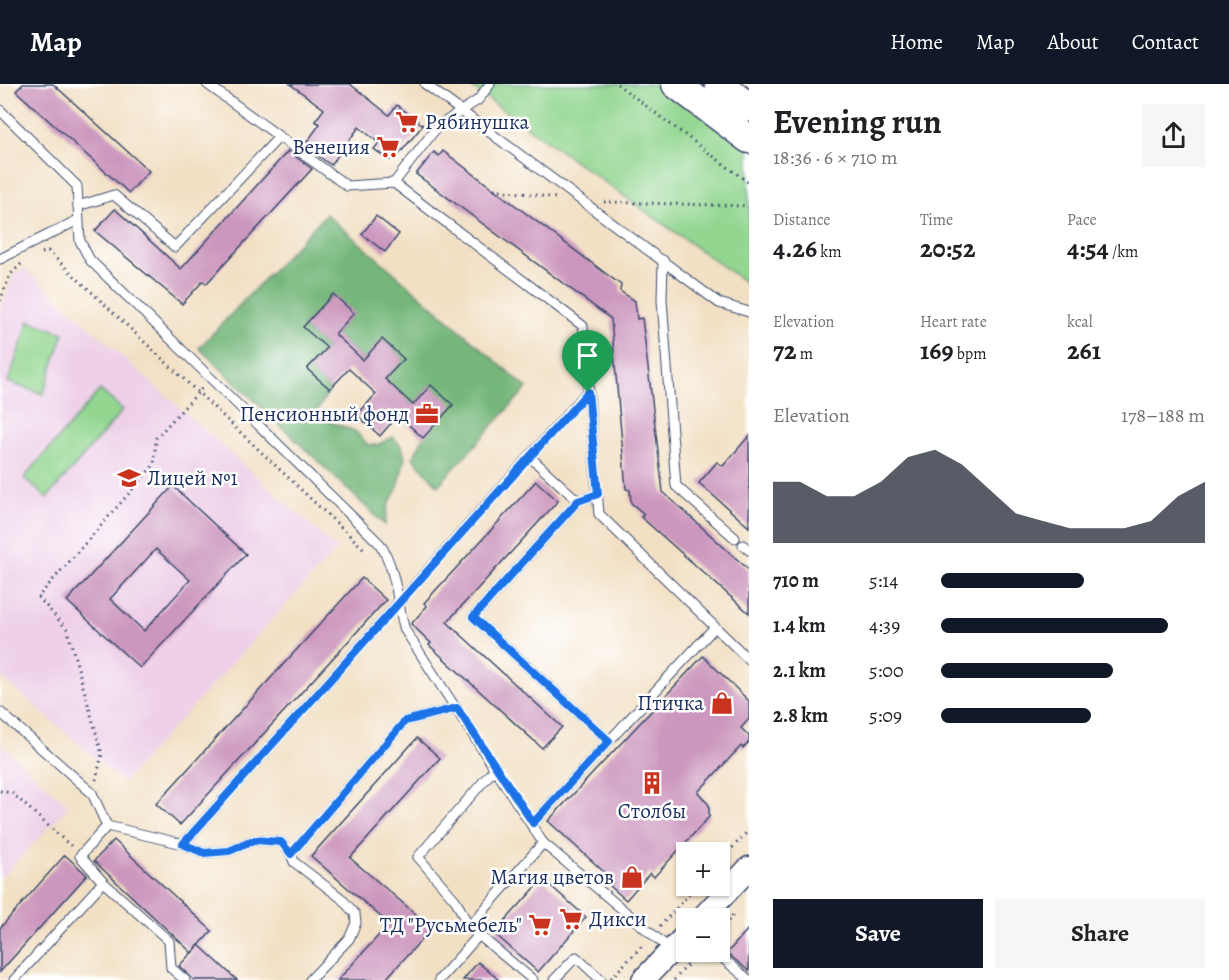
<!DOCTYPE html>
<meta charset="utf-8">
<style>
body{margin:0;font-family:Alegreya,serif;background:#f6f6f6;color:#202124;height:100vh;display:flex;flex-direction:column;font-size:22px;white-space:nowrap}
*{box-sizing:border-box;margin:0}
p{font-size:20px;color:#757577}
.icon{flex:none;width:33px;height:33px;fill:none;stroke:currentColor;stroke-width:2;stroke-linecap:round;stroke-linejoin:round}
.map{position:relative;flex:1;overflow:hidden}
.drawer{display:flex;flex-direction:column;background:#fff;width:480px}
.drawer>*{flex:none}
.controls{position:absolute;left:676px;top:758px;display:grid;gap:12px}
.controls a{display:grid;place-items:center;width:54px;height:54px;border-radius:0px;background:#fff;box-shadow:0 2px 4px #0004;font-size:30px}
.pin{position:absolute;display:grid;place-items:center;width:51px;height:51px;color:#fff;margin:-62px -26px;border-radius:50% 50% 50% 0;rotate:-45deg;box-shadow:0 0 6px #0007}
.pin .icon{rotate:45deg}
.round{display:grid;place-items:center;flex:none;width:63px;height:63px;border-radius:0px;background:#f6f6f6}
.overview{display:flex;align-items:center;justify-content:space-between;height:102px;padding:0 24px}
h1{font-size:33px;font-weight:700;line-height:45px}
.stats{display:grid;grid-template-columns:repeat(3,1fr);gap:9px;height:102px;padding:6px 24px}
.stats div{display:grid;align-content:center}
.stats b{font-size:26px;font-weight:700}
.stats small{font-size:16px;font-weight:400}
.stats p{font-size:16px}
.chart{height:168px;padding:12px 24px}
.chart p{display:flex;justify-content:space-between}
.chart svg{width:100%;height:108px;margin-top:6px;fill:#111827;opacity:.7}
.primary-button{display:flex;gap:12px;margin-top:auto;padding:12px 24px}
.primary-button a{flex:1;height:69px;border-radius:0px;background:#111827;color:#fff;font-size:24px;font-weight:700;line-height:69px;text-align:center}
.primary-button a+a{background:#f6f6f6;color:#202124}
ul{padding:0 24px;list-style:none;font-size:20px}
li{display:grid;grid-template-columns:96px 72px 1fr;align-items:center;height:45px}
li i{height:15px;border-radius:8px;background:#111827}
header{display:flex;align-items:center;gap:36px;box-sizing:border-box;height:84px;padding:0 30px;background:#111827;color:#fff}
header strong{font-size:28px}
nav{display:flex;gap:33px;margin-inline-start:auto;font-size:21px}
main{display:flex;flex:1;min-height:0}
.map>svg:first-child{display:block}
.built{fill:#eed0e8}
.green{fill:#92d690;stroke:#568277;stroke-width:1.5}
.forest{fill:#75b77a;stroke:#48736c;stroke-width:1.5}
.building{fill:#cc97be;fill-rule:evenodd}
.lines{fill:none;stroke-linecap:round;stroke-linejoin:round}
.service-casing{stroke:#3b4a6d;stroke-width:11}
.tertiary-casing{stroke:#3b4a6d;stroke-width:25}
.primary-casing{stroke:#3b4a6d;stroke-width:31}
.path{stroke:#3b4a6d;stroke-width:3;stroke-dasharray:1.5 4.5;stroke-linecap:butt}
.service{stroke:#fff;stroke-width:9}
.tertiary{stroke:#fff;stroke-width:22}
.primary{stroke:#fff;stroke-width:28}
.route-casing{stroke:#fff;stroke-width:12}
.route{stroke:#1a73e8;stroke-width:8}
.labels{text-anchor:middle;dominant-baseline:central;stroke-width:5;stroke-linejoin:round;paint-order:stroke}
.poi-label{font-size:21px;fill:#1b2f5e;stroke:#fff;text-anchor:end}
</style>
<header>
<strong>Map</strong>
<nav><a>Home</a><a>Map</a><a>About</a><a>Contact</a></nav>
</header>
<main>
<div class="map">
<svg width="749" height="896" viewBox="0 0 749 896">
<rect width="100%" height="100%" fill="#fff"/>
<filter id="ink" filterUnits="userSpaceOnUse"><feTurbulence type="fractalNoise" baseFrequency=".0167" numOctaves="2"/><feDisplacementMap in="SourceGraphic" scale="12" xChannelSelector="R" yChannelSelector="G"/><feConvolveMatrix kernelMatrix="1 2 1 2 8 2 1 2 1" color-interpolation-filters="sRGB"/></filter>
<filter id="wash" filterUnits="userSpaceOnUse"><feTurbulence type="fractalNoise" baseFrequency=".008" numOctaves="4" result="noise"/><feDisplacementMap in="SourceGraphic" scale="24" xChannelSelector="R" yChannelSelector="G"/><feGaussianBlur stdDeviation="1.35" result="paint"/><feColorMatrix in="noise" values="0 0 0 0 0 0 0 0 0 0 0 0 0 0 0 0 0 1.4 0 .05"/><feComposite in="paint" operator="in"/></filter>
<g filter="url(#wash)">
<rect width="100%" height="100%" fill="#f2e0c4"/>
<g class="built">
<polygon points="25,185 337,465 123,698 0,592 0,227 14,190"/>
<polygon points="0,660 69,722 0,795"/>
</g>
<g class="green">
<polygon points="467,0 663,0 749,65 749,201"/>
<polygon points="29,237 64,249 43,310 8,298"/>
<polygon points="100,306 123,326 47,414 24,394"/>
</g>
<polygon class="forest" points="326,130 527,304 438,402 413,374 423,354 431,301 413,321 385,295 404,275 383,255 363,276 335,250 354,229 333,210 303,243 327,264 308,285 330,305 314,332 355,347 368,361 377,361 393,353 402,363 405,374 398,403 388,422 385,441 199,264"/>
<g id="blocks">
<g class="building">
<polygon points="23,0 53,0 149,87 129,109 16,7"/>
<polygon points="290,0 350,0 389,31 397,21 423,41 396,74 389,76 374,65 379,59 359,43 331,81 304,62 320,40 315,37 324,25"/>
<polygon points="288,67 312,85 206,200 203,197 182,220 95,147 115,125 181,185"/>
<polygon points="443,67 621,201 620,207 635,217 637,235 642,234 663,408 749,486 749,529 641,433 644,430 631,419 630,406 626,405 611,235 416,90 434,68 439,72"/>
<polygon points="376,132 399,150 385,168 362,150"/>
<polygon points="333,210 354,229 335,250 363,276 382,255 404,275 385,295 413,321 431,301 453,321 423,354 398,331 380,352 357,331 376,310 349,285 330,305 307,285 327,264 303,243"/>
<polygon points="749,352 749,443 699,399 717,378 723,382"/>
<polygon points="536,397 558,417 447,538 562,643 542,664 429,561 431,559 411,540 427,522 424,519"/>
<path d="M 173,402 L 246,470 L 140,584 L 67,517 ZM 156,465 L 190,496 L 144,547 L 110,515 Z"/>
<polygon points="362,494 386,516 180,741 156,720"/>
<polygon points="703,572 749,617 749,635 741,644 749,652 749,658 743,664 741,662 698,708 709,721 709,733 654,793 650,789 626,816 610,802 614,797 548,737"/>
<polygon points="417,654 440,674 350,774 432,844 385,896 338,896 389,840 311,772"/>
<polygon points="114,756 212,847 192,869 94,777"/>
<polygon points="65,771 87,791 0,888 0,844"/>
<polygon points="543,795 586,833 538,888 494,849"/>
<polygon points="749,844 749,887 727,869"/>
<polygon points="199,861 237,896 194,896 179,882"/>
<polygon points="478,878 499,896 463,896"/>
</g>
</g>
</g>
<g filter="url(#ink)">
<use href="#blocks" fill-opacity="0" stroke="#3b4a6d" stroke-width="1.5"/>
<g class="lines">
<g class="service-casing">
<g id="service">
<polyline points="207,0 347,102 394,99 583,242 599,430 749,576"/>
<polyline points="425,0 719,219 749,228"/>
<path d="M 0,26 L 77,102 L 80,157 L 90,176 L 380,460 C 397,487 396,516 405,546 L 543,759 L 671,866"/>
<polyline points="394,99 437,43 478,16 490,0"/>
<polyline points="78,122 114,111 175,163 279,53"/>
<polyline points="0,175 78,136"/>
<polyline points="663,176 662,216 676,402 735,454"/>
<polyline points="530,373 578,417"/>
<polyline points="598,410 578,417 473,533 609,657"/>
<polyline points="743,461 749,466"/>
<polyline points="0,628 92,709 107,742"/>
<polyline points="533,739 714,544"/>
<polyline points="183,760 204,769 229,767 255,756 281,758 291,770"/>
<polyline points="103,798 80,772 107,742 183,760 588,307"/>
<polyline points="469,843 456,817 418,773 496,683"/>
<polyline points="714,867 749,896"/>
<polyline points="14,896 103,798 169,857 171,884 185,896"/>
<polyline points="310,896 349,855 356,839 355,830 341,814 294,778 291,770 405,637 457,624"/>
<polyline points="439,896 479,851"/>
<polyline points="533,896 469,843 543,759"/>
<polyline points="554,896 576,873 601,896"/>
</g>
</g>
<g class="tertiary-casing">
<g id="tertiary">
<polyline points="702,834 749,784"/>
<polyline points="643,896 687,850"/>
</g>
</g>
<g class="primary-casing">
<g id="primary">
<polyline points="676,0 749,55"/>
<polyline points="719,0 749,23"/>
</g>
</g>
<g class="path">
<polyline points="617,0 749,99"/>
<polyline points="494,105 556,114"/>
<polyline points="604,118 749,122"/>
<polyline points="42,169 48,167 364,465"/>
<polyline points="0,217 10,191 23,178"/>
<polyline points="96,696 102,670 67,545 38,513 154,381 156,354 204,302"/>
<polyline points="0,707 12,709 73,764"/>
<polyline points="720,777 749,746"/>
<polyline points="660,842 698,801"/>
<polyline points="720,846 735,829"/>
<polyline points="611,894 644,860"/>
<polyline points="674,896 700,867"/>
</g>
<use href="#service" class="service"/>
<use href="#tertiary" class="tertiary"/>
<use href="#primary" class="primary"/>
</g>
</g>
<g class="lines" filter="url(#ink)">
<g class="route-casing">
<polygon id="route" points="588,308 598,410 578,417 473,533 609,657 533,739 457,624 405,637 291,770 281,758 255,756 229,767 204,769 183,760"/>
</g>
<use href="#route" class="route"/>
</g>
<defs>
<g id="supermarket-bare" transform="scale(1.8)"><path d="M-6-5.5h2.5l.6 2H6L4.5 2H-2.5L-4.4-4H-6ZM-1.5 3.2a1.3 1.3 0 1 0 .1 0ZM3 3.2a1.3 1.3 0 1 0 .1 0Z" fill="#c8321e" stroke="#fff" stroke-width="2.5" paint-order="stroke"/></g>
<g id="office-bare" transform="scale(1.8)"><path d="M-6-3h4V-5.5h4V-3h4V5H-6ZM-1-4.5V-3h2v-1.5ZM-6 0V1H6V0Z" fill="#c8321e" stroke="#fff" stroke-width="2.5" paint-order="stroke"/></g>
<g id="school-bare" transform="scale(1.8)"><path d="M0-5L7-2L0 1L-7-2ZM-4 1L0 2.5L4 1V4Q0 6-4 4Z" fill="#c8321e" stroke="#fff" stroke-width="2.5" paint-order="stroke"/></g>
<g id="shop-bare" transform="scale(1.8)"><path d="M-5-2.5h2.3a2.7 3.5 0 0 1 5.4 0H5L5.5 6h-11ZM-1.5-2.5h3a1.5 2.3 0 0 0-3 0Z" fill="#c8321e" stroke="#fff" stroke-width="2.5" paint-order="stroke"/></g>
<g id="building-bare" transform="scale(1.8)"><path d="M-4-6H4V6H1V3H-1V6H-4ZM-2.5-4.3h1.7v1.8h-1.7ZM.8-4.3h1.7v1.8H.8ZM-2.5-1h1.7V.8h-1.7ZM.8-1h1.7V.8H.8Z" fill="#c8321e" stroke="#fff" stroke-width="2.5" paint-order="stroke"/></g>
</defs>
<g fill-rule="evenodd">
<use href="#supermarket-bare" x="407" y="38"/>
<use href="#supermarket-bare" x="388" y="63"/>
<use href="#office-bare" x="427" y="330"/>
<use href="#school-bare" x="129" y="394"/>
<use href="#shop-bare" x="722" y="619"/>
<use href="#building-bare" x="652" y="699"/>
<use href="#shop-bare" x="632" y="793"/>
<use href="#supermarket-bare" x="571" y="835"/>
<use href="#supermarket-bare" x="540" y="841"/>
</g>
<g class="labels">
<g class="poi-label">
<text x="425" y="38" text-anchor="start">Рябинушка</text>
<text x="370" y="63">Венеция</text>
<text x="409" y="330">Пенсионный фонд</text>
<text x="147" y="394" text-anchor="start">Лицей №1</text>
<text x="704" y="619">Птичка</text>
<text x="652" y="727" text-anchor="middle">Столбы</text>
<text x="614" y="793">Магия цветов</text>
<text x="589" y="835" text-anchor="start">Дикси</text>
<text x="522" y="841">ТД "Русьмебель"</text>
</g>
</g>
</svg>
<div class="controls">
<a>+</a>
<a>−</a>
</div>
<div class="pin" style="left:588px;top:308px;background:#1e9e55"><svg class="icon" aria-label="arrive" viewBox="0 0 24 24"><path d="M6 21V4h12l-3 4 3 4H6"/></svg></div>
</div>
<section class="drawer">
<div class="overview"><div><h1>Evening run</h1><p>18:36 · 6 × 710 m</p></div><a class="round"><svg class="icon" aria-label="share" viewBox="0 0 24 24"><path d="M12 15V3M7 8l5-5 5 5M5 13v7h14v-7"/></svg></a></div>
<div class="stats">
<div><p>Distance</p><b>4.26<small> km</small></b></div>
<div><p>Time</p><b>20:52</b></div>
<div><p>Pace</p><b>4:54<small> /km</small></b></div>
</div>
<div class="stats">
<div><p>Elevation</p><b>72<small> m</small></b></div>
<div><p>Heart rate</p><b>169<small> bpm</small></b></div>
<div><p>kcal</p><b>261</b></div>
</div>
<div class="chart"><p><span>Elevation</span>178–188 m</p>
<svg viewBox="0 0 160 44" preserveAspectRatio="none"><path d="M0 44V19L10 19L20 25L30 25L40 19L50 9L60 6L70 12L80 22L90 32L100 35L110 38L120 38L130 38L140 35L150 25L160 19V44z"/></svg>
</div>
<ul>
<li><b>710 m</b>5:14<i style="width:54%"></i></li>
<li><b>1.4 km</b>4:39<i style="width:86%"></i></li>
<li><b>2.1 km</b>5:00<i style="width:65%"></i></li>
<li><b>2.8 km</b>5:09<i style="width:57%"></i></li>
</ul>
<div class="primary-button"><a>Save</a><a>Share</a></div>
</section>
</main>
